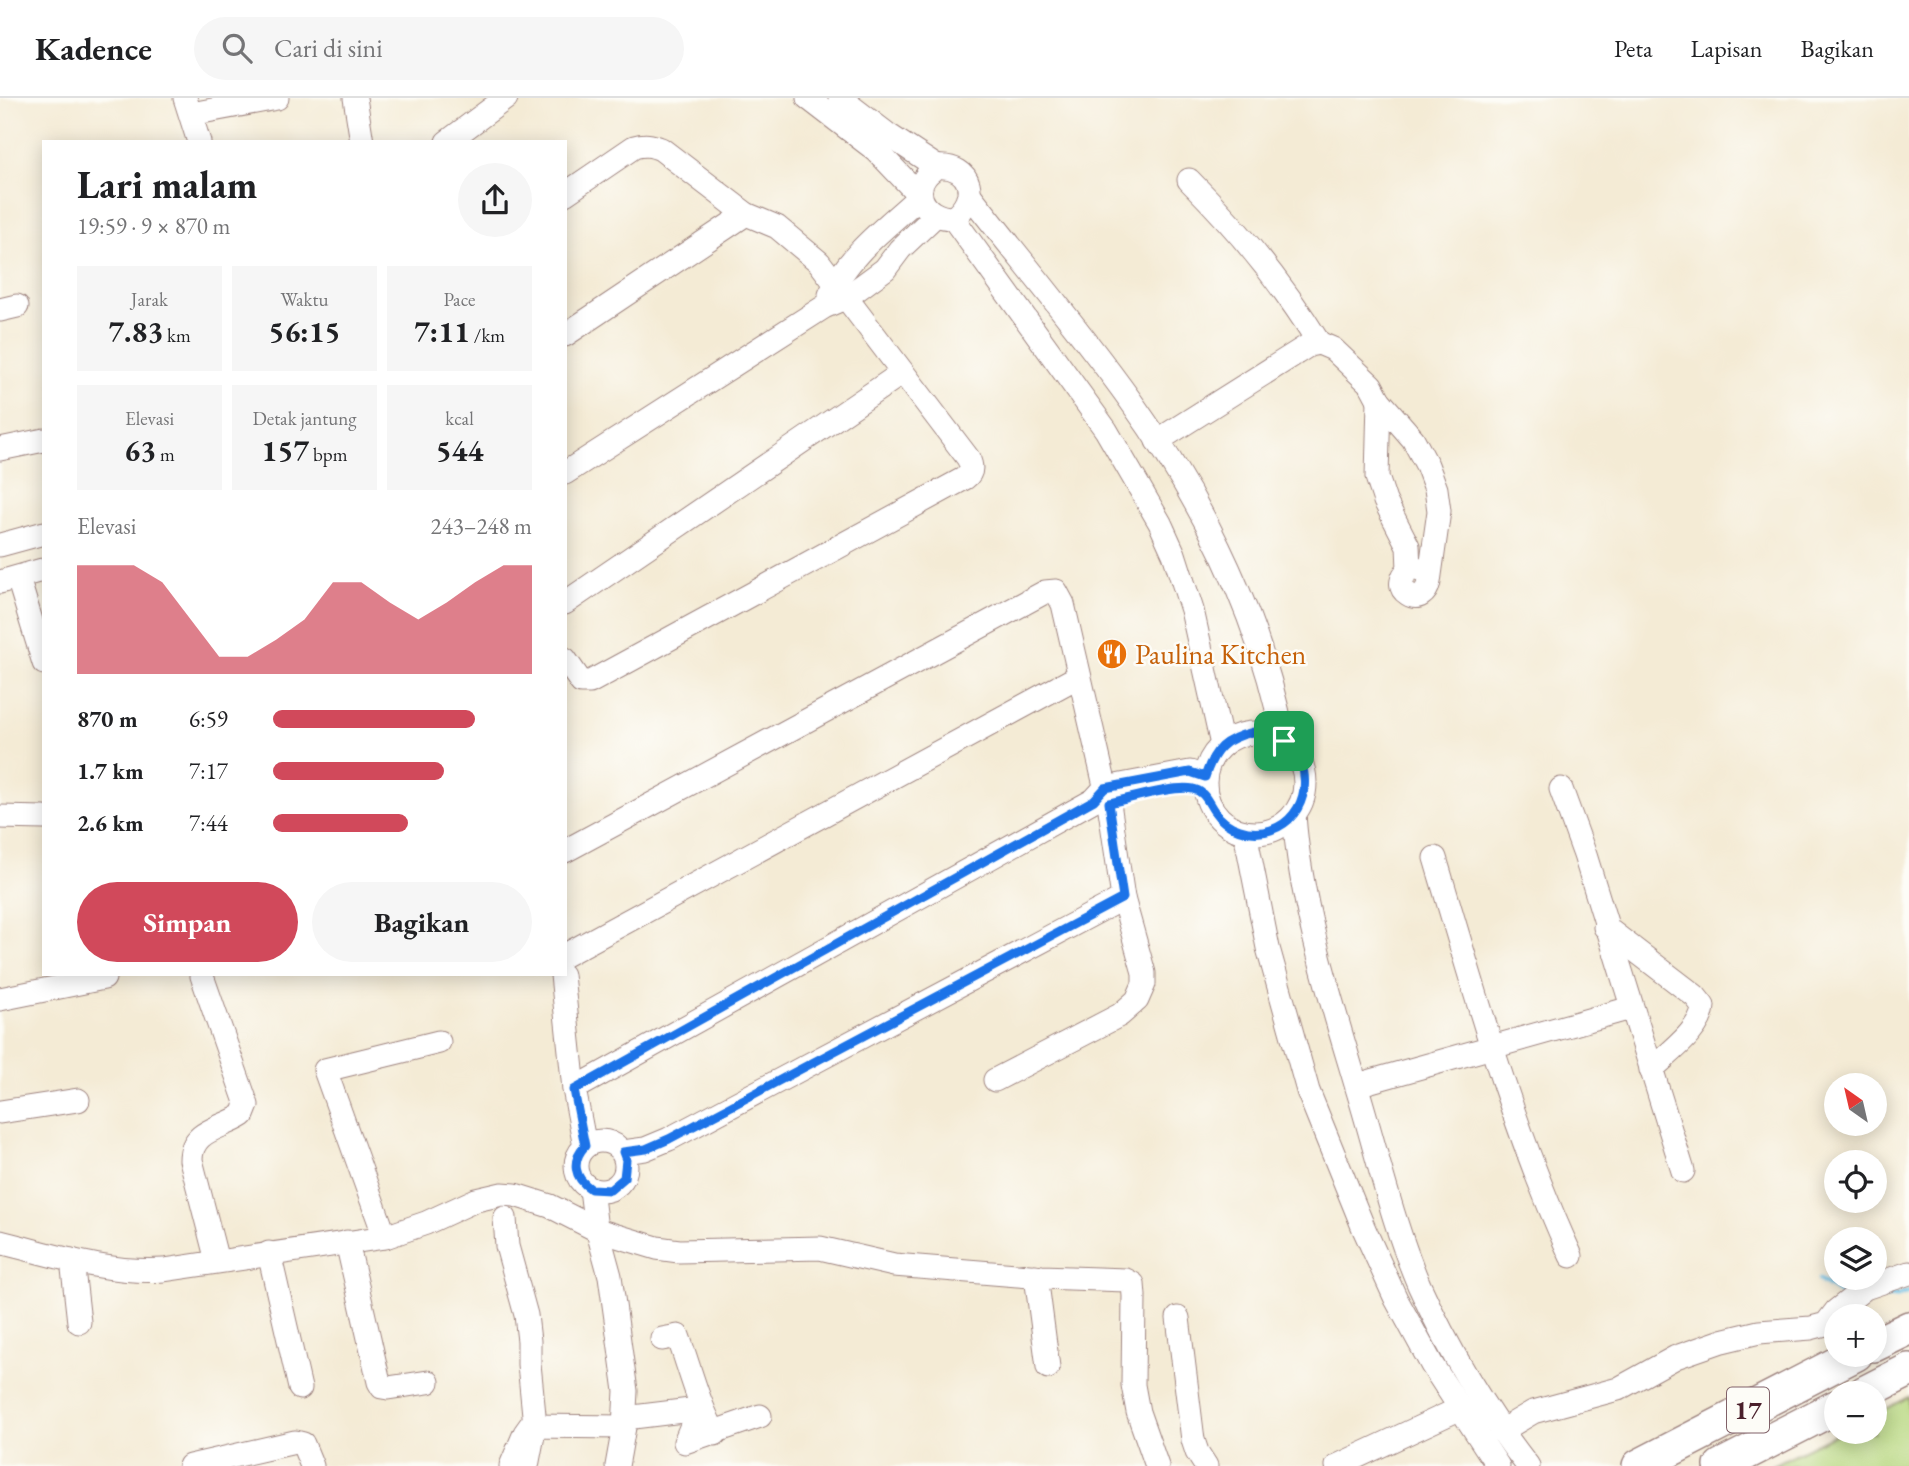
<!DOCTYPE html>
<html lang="id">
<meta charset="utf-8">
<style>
body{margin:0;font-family:"EB Garamond",serif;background:#f6f6f6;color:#202124;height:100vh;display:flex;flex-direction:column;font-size:26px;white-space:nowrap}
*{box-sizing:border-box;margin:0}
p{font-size:23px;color:#757577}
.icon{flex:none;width:38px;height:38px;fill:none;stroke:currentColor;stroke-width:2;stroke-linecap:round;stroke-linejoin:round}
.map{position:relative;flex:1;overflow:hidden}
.panel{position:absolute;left:42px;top:42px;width:525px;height:836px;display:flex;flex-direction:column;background:#fff;border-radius:0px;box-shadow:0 4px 18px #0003}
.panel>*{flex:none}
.needle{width:46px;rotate:326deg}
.fabs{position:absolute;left:1824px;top:975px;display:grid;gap:14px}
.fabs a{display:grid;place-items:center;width:63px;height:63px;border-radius:50%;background:#fff;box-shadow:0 4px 18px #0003;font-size:35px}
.pin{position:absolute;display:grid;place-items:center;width:60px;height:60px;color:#fff;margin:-30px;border-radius:14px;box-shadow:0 4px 10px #0006}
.round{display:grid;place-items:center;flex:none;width:74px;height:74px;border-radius:37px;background:#f6f6f6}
.headline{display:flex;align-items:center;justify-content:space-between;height:119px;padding:0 35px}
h1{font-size:38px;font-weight:700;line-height:52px}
.metrics{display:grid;grid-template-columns:repeat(3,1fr);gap:10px;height:119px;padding:7px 35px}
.metrics div{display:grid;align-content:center;border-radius:0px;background:#f6f6f6;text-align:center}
.metrics b{font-size:30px;font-weight:700}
.metrics small{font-size:19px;font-weight:400}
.metrics p{font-size:19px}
.chart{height:196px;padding:14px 35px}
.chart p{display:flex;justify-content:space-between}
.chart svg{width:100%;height:126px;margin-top:7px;fill:#d1495b;opacity:.7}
.primary-button{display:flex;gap:14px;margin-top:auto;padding:14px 35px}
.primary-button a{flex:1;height:80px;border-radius:42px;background:#d1495b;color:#fff;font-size:28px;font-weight:700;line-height:80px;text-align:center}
.primary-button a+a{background:#f6f6f6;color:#202124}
ul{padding:0 35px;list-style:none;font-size:23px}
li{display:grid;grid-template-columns:112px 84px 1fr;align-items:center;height:52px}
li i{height:18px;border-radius:9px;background:#d1495b}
header{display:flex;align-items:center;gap:42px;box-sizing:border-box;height:98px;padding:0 35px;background:#fff;border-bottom:2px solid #e0e0e0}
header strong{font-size:33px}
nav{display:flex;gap:38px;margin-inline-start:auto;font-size:24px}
.search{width:490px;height:63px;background:#f6f6f6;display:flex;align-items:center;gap:18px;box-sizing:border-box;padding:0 24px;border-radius:38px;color:#757577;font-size:26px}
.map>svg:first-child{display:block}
.green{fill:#b7d77f;stroke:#807b55;stroke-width:2}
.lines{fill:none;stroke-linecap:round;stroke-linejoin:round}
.stream{stroke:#6cc2e8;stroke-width:4.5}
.minor-casing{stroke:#9f8580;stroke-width:25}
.highway-casing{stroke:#9f8580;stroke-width:36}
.minor{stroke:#fff;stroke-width:23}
.highway{stroke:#fff;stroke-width:33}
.route-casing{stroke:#fff;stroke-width:14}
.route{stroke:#1a73e8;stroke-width:9}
.labels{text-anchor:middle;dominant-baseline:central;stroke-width:5;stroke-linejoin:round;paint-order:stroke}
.shield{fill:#fdfcf7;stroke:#806168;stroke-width:2}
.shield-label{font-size:26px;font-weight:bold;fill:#4a1f2b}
.food-label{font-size:28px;fill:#c56008;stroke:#fdfcf7;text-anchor:start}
</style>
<header>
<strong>Kadence</strong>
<div class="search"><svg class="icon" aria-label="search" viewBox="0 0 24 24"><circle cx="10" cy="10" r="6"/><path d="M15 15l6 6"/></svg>Cari di sini</div>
<nav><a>Peta</a><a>Lapisan</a><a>Bagikan</a></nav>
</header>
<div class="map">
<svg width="1909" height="1368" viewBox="0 0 1909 1368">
<rect width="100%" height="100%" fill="#fdfcf7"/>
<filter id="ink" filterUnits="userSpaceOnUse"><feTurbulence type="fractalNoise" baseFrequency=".0143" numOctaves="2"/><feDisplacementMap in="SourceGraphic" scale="14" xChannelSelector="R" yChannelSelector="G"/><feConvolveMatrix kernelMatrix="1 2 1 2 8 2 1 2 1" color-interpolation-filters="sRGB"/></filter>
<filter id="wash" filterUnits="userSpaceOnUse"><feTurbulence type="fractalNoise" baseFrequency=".00686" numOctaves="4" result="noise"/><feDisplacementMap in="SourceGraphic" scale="28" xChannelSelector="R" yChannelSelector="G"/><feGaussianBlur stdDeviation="1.57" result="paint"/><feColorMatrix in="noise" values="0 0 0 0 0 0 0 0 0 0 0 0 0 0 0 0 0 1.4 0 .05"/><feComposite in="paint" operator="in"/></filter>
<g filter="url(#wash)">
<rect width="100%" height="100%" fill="#f4ebd5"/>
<polygon class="green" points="1909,1299 1909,1368 1771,1368 1840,1334 1874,1334 1874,1317"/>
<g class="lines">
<g class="stream">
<polyline points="1819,1182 1842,1197"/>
<polyline points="1872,1199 1898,1198 1909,1194"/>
</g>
</g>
</g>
<g filter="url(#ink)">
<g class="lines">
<g class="minor-casing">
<g id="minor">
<polyline points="185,0 199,44"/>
<polyline points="355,0 362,44"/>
<path d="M 808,0 L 877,53 L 920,98 C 889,127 847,157 830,197"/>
<polyline points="840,0 887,36 937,69"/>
<polyline points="191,16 277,0"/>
<polyline points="447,44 506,0"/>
<path d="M 937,69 C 972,66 980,101 953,120 C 921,120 907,87 937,69 Z"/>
<path d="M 1189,82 C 1239,132 1282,185 1319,245"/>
<path d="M 565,96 L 634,49 C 645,46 651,47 661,51 L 746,116 L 777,129 L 819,164 L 968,360 C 972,368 973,374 965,380 L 590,584 L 581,584 L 565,561"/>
<path d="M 970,97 C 1023,165 1080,232 1130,302 C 1204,405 1260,519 1284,643"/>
<polyline points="953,120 1106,332 1160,425 1174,456 1192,512 1222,647"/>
<polyline points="0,212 17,208"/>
<polyline points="565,237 746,116"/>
<path d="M 1379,302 L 1377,379 L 1385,403 L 1408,448 L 1409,471 C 1402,478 1397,489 1408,496 C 1429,509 1441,464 1409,471"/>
<polyline points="1157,343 1309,247 1319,245 1333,251 1371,287 1379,302 1413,341 1427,367 1436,391 1439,413 1429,484"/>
<polyline points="0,351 44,342"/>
<polyline points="565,375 824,209 847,199 885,171 900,151 936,117"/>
<polyline points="0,447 44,435"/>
<polyline points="18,480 44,565"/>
<polyline points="0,484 42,472"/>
<polyline points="565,505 902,275"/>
<circle cx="1255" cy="685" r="50"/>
<polyline points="1561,691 1585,757 1683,1073"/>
<path d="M 1294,717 C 1301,810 1331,902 1357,990 C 1377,1055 1392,1124 1419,1187 C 1448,1251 1485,1313 1528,1368"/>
<polyline points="0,719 44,720"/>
<polyline points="1245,734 1268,850 1308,993 1364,1131 1396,1201 1432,1267 1498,1368"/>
<polyline points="565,753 1045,494 1056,493 1063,506 1109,705 1123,800 1144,875 1144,886 1137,902 1120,917 995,982"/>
<path d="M 1435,760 C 1475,894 1512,1030 1571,1158"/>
<path d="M 1605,829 L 1695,898 L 1703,908 C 1702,932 1667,956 1651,972"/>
<polyline points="565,857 1079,578"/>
<polyline points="562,877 574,991 585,1048"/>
<path d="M 202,878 L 247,1007 L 243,1017 C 222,1031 191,1031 191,1062 L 217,1163"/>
<polyline points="0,901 104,880"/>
<polyline points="1357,987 1631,910"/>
<polyline points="574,991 1094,702 1105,690 1190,674 1205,679"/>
<polyline points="0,1014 78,1002"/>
<circle cx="601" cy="1068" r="25"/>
<polyline points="623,1054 645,1051 669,1041 1123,800"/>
<polyline points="591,1091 595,1123 610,1178 626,1293 624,1329 617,1368"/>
<polyline points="505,1120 507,1148 526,1217 529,1243 529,1266 535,1327 527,1368"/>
<polyline points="385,1139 325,972 439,944"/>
<path d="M 0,1144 C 53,1157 108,1176 164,1172 L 385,1139 L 426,1125 L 476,1102 L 502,1096 L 515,1097 L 550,1108 L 597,1132 L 657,1150 L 679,1153 L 820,1150 L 894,1167 L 1042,1179 L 1126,1182 L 1133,1186 L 1134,1198 L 1133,1287 L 1138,1314 L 1157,1368"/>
<polyline points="347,1144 379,1284 382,1289 388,1290 428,1284"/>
<polyline points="269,1155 300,1290"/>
<polyline points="72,1162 79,1224"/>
<polyline points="1036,1178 1048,1269"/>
<polyline points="1178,1220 1193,1342 1197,1354 1206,1368"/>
<path d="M 662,1241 L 678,1238 C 690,1271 698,1305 715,1336"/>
<polyline points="700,1308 685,1344 760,1318"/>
<polyline points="625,1320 699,1311"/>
<polyline points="1501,1333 1533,1314 1618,1291 1676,1259 1722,1243 1759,1234 1811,1230 1826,1226 1836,1213 1865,1190 1909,1175"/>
<polyline points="190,1368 295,1344 303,1346 312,1368"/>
<polyline points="511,1368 525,1335 530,1328 624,1329"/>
<polyline points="1337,1368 1461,1310"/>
</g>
</g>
<g class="highway-casing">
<g id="highway">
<polyline points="1874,1247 1909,1230"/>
<polyline points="1864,1295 1909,1272"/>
<polyline points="1639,1368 1856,1256"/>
<polyline points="1721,1368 1836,1309"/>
</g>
</g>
<use href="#minor" class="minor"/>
<use href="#highway" class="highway"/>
</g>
</g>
<g class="lines" filter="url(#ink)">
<g class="route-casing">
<path id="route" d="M 1253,634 C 1263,635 1274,636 1283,642 C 1317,665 1309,720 1271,732 C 1251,739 1226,731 1214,713 C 1208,705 1205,693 1193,691 C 1175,687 1129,701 1109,705 L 1123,800 L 669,1041 L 646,1051 L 623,1054 L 626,1062 L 624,1080 L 610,1092 L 591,1091 C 574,1080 571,1063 585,1048 L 574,992 L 1094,702 L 1105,690 L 1190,674 L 1205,679 C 1214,651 1224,641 1253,634 Z"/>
</g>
<use href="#route" class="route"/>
</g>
<defs>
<g id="restaurant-disc" transform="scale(1.575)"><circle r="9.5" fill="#e8710a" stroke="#fdfcf7"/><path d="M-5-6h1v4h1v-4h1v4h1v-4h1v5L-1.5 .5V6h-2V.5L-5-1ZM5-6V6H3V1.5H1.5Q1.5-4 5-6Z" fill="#fff"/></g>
</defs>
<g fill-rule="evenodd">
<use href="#restaurant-disc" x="1112" y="556"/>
</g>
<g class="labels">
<rect class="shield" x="1727" y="1289.5" width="42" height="45" rx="5"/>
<g class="shield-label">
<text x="1748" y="1312">17</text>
</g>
<g class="food-label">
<text x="1135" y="556">Paulina Kitchen</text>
</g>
</g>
</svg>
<div class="fabs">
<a><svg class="needle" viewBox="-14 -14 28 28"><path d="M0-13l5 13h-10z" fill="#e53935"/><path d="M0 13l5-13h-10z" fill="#757577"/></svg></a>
<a><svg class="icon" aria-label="locate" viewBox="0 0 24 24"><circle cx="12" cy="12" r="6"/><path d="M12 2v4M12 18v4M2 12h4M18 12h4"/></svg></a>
<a><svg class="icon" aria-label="layers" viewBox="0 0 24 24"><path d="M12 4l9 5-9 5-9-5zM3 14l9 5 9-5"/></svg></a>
<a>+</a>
<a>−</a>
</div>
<div class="pin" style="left:1284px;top:643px;background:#1e9e55"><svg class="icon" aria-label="arrive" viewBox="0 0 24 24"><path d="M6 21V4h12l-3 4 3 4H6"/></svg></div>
<section class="panel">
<div class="headline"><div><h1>Lari malam</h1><p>19:59 · 9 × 870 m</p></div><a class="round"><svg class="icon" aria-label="share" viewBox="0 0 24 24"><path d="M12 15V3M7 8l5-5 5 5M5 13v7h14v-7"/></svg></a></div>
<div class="metrics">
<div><p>Jarak</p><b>7.83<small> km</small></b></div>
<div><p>Waktu</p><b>56:15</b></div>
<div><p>Pace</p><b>7:11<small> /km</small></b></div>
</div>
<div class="metrics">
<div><p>Elevasi</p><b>63<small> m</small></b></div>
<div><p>Detak jantung</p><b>157<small> bpm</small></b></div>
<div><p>kcal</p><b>544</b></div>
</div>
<div class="chart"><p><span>Elevasi</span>243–248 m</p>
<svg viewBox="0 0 160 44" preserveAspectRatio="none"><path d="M0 44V6L10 6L20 6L30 12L40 25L50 38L60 38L70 32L80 25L90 12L100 12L110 19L120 25L130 19L140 12L150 6L160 6V44z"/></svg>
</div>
<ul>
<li><b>870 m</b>6:59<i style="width:78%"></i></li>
<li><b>1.7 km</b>7:17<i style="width:66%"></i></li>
<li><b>2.6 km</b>7:44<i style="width:52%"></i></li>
</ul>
<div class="primary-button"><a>Simpan</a><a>Bagikan</a></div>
</section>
</div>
